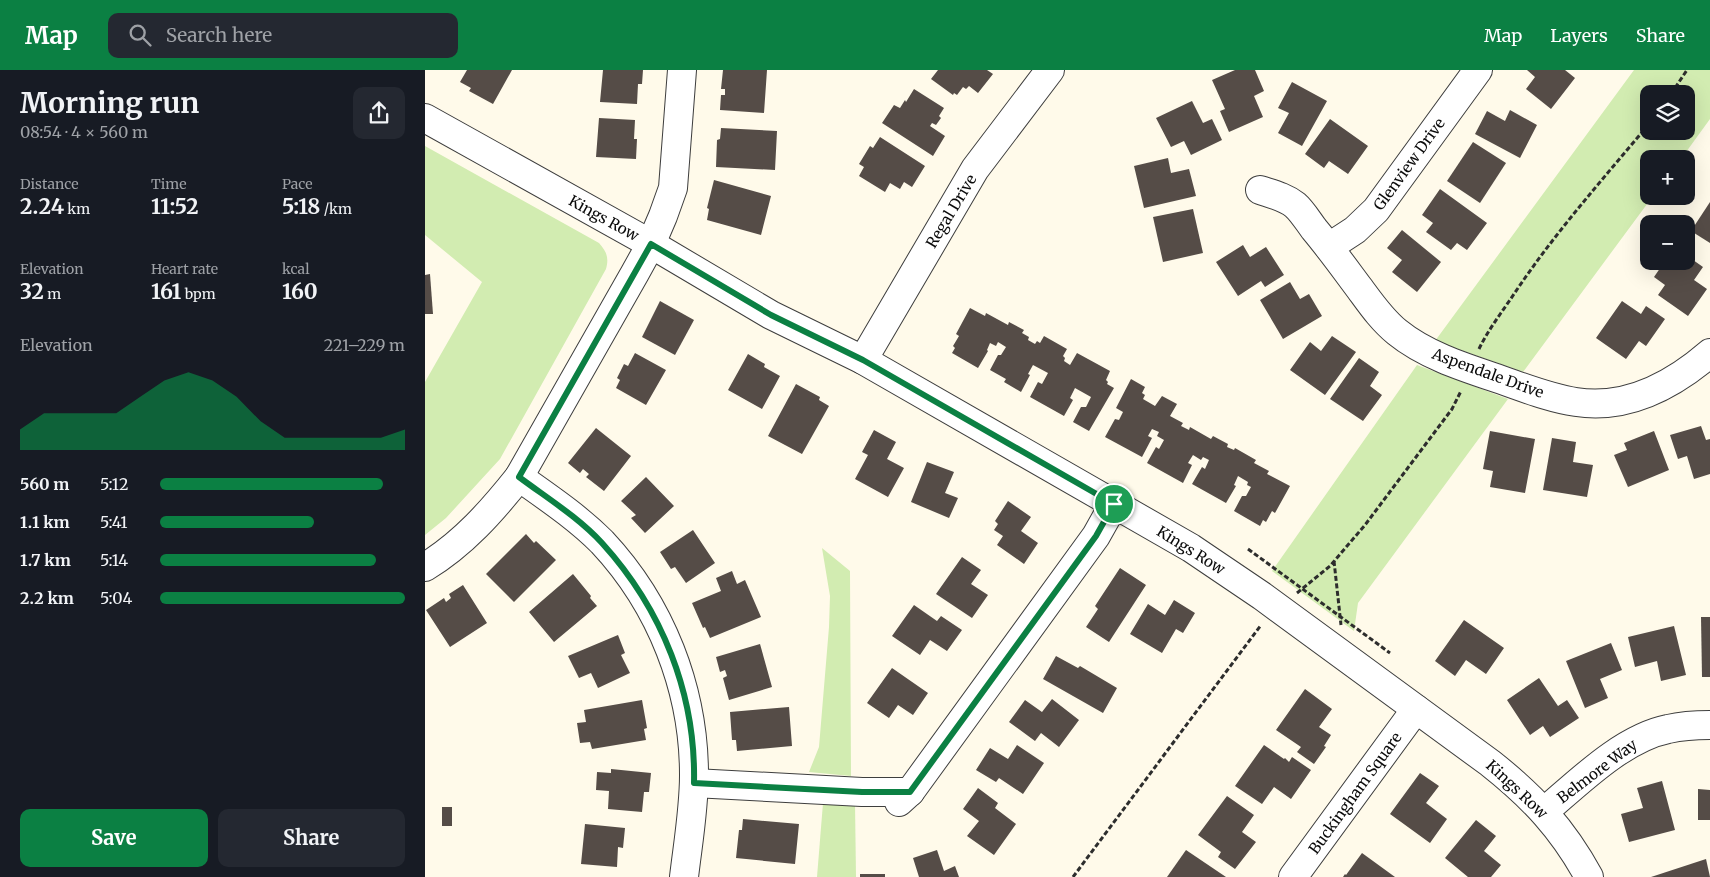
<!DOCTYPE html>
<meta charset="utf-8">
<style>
body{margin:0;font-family:Merriweather,serif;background:#242831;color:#f1f3f6;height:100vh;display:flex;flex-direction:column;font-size:19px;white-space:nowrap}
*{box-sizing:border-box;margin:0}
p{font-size:16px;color:#9ea1a6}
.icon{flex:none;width:28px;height:28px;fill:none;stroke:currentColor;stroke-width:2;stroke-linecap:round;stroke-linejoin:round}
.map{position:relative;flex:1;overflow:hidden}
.side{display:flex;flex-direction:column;background:#171b24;width:425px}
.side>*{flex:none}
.buttons{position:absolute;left:1215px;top:15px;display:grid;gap:10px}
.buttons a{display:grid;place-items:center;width:55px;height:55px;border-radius:10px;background:#171b24;box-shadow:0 5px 20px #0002;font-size:25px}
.pin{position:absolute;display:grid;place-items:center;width:42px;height:42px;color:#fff;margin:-21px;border:2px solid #fff;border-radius:50%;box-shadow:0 1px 5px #0007}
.round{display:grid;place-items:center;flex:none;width:52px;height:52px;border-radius:10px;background:#242831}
.head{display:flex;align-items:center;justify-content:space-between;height:85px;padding:0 20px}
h1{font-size:28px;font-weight:700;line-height:38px}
.figures{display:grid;grid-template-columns:repeat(3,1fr);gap:8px;height:85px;padding:5px 20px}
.figures div{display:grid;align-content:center}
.figures b{font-size:21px;font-weight:700}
.figures small{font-size:14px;font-weight:400}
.figures p{font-size:14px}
.chart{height:140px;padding:10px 20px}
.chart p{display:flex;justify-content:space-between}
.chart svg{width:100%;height:90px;margin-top:5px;fill:#0b8043;opacity:.7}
.cta{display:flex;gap:10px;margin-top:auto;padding:10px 20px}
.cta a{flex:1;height:58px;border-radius:10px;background:#0b8043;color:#fff;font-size:20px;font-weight:700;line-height:58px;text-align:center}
.cta a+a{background:#242831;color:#f1f3f6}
ul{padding:0 20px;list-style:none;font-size:16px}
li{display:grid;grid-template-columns:80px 60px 1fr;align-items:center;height:38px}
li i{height:12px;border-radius:6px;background:#0b8043}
header{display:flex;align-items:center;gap:30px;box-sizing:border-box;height:70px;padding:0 25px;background:#0b8043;color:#fff}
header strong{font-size:24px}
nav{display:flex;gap:28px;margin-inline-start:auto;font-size:18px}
.search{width:350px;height:45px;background:#242831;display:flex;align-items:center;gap:12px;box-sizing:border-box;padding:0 18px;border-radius:10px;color:#9ea1a6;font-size:19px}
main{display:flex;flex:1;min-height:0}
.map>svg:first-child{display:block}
.green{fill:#d2ecb1;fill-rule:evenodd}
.building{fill:#554c47}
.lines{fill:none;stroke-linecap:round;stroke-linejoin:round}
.minor-casing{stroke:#3e3e3e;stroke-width:30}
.path{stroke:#2d2d2d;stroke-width:3;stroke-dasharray:5 2.5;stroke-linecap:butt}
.minor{stroke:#fff;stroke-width:28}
.route-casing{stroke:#fff;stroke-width:10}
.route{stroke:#0b8043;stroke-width:6}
.labels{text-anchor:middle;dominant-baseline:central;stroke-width:5;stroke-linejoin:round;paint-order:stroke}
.street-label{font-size:15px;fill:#0b0b0b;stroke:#fff}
</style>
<header>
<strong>Map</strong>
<div class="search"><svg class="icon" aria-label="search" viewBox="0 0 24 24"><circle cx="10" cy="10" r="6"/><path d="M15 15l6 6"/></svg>Search here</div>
<nav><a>Map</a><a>Layers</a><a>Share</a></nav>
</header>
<main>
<section class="side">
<div class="head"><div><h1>Morning run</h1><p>08:54 · 4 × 560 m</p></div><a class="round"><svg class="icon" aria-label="share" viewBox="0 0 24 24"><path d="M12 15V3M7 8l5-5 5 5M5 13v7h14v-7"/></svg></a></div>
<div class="figures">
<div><p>Distance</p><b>2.24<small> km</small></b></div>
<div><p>Time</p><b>11:52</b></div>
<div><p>Pace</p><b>5:18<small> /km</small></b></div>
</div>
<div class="figures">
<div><p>Elevation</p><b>32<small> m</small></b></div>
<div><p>Heart rate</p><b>161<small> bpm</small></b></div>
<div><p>kcal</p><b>160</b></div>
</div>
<div class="chart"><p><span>Elevation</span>221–229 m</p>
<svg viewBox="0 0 160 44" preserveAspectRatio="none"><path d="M0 44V34L10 26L20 26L30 26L40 26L50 18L60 10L70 6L80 10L90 18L100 30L110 38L120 38L130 38L140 38L150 38L160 34V44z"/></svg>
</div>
<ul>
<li><b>560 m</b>5:12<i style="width:91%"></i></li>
<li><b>1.1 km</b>5:41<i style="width:63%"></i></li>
<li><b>1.7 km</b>5:14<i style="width:88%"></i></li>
<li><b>2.2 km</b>5:04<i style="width:100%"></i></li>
</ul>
<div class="cta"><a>Save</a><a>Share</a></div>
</section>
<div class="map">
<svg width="1285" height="807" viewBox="0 0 1285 807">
<rect width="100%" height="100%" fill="#fffaea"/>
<g class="green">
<path d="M 1209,0 L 1285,0 L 1285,49 L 1256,89 L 1224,89 L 1224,126 L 1228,126 L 1098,302 L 1010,271 ZM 1224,24 L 1261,24 L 1261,61 L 1224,61 Z"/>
<path d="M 0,76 L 174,173 C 182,182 184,188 181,199 L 75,389 L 21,448 L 0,465 L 0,312 L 57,212 L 0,165 Z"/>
<polygon points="992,295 1083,329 933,533 929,561 847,501"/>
<polygon points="397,478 425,501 426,706 384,702 394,677 404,557 405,526"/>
<polygon points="398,733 430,733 431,807 392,807"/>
</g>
<g class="building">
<polygon points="42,0 87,0 68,34 44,21 46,18 35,12"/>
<polygon points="178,0 218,0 217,14 213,14 212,34 175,32"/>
<polygon points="298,0 342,0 339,43 295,40 296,25 300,25 300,19 296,19"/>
<polygon points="513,0 562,0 568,4 553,23 544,16 541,19 538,17 532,25 529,23 528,25 506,9"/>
<polygon points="810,0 830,0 839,21 829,26 838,47 804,62 795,41 800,39 787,10"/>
<polygon points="1102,0 1140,0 1150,8 1126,39 1101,19 1110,7"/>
<polygon points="867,12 902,31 877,76 853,63 864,43 853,38"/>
<polygon points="489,19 519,38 514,46 516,48 511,55 507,53 505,56 520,66 508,86 457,53 469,35 475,38 480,30 481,32"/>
<polygon points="767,31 778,53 787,49 797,70 766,85 759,71 746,77 731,48"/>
<polygon points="1085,40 1112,55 1095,88 1050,64 1062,41 1080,51"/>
<polygon points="174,48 210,50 209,69 212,69 211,89 171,87"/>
<polygon points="905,49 943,76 923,104 904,91 899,98 880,84"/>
<polygon points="296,58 352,61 350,100 291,97 292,70 295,69"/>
<polygon points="455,67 500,96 487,117 479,112 475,119 465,113 460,122 434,106 439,97 434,94 445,76 448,78"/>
<polygon points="1048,72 1081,93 1055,133 1022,111"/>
<polygon points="743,88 746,103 764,99 771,126 719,138 709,96"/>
<polygon points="289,110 346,126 336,165 282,150 284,139 282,138"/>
<polygon points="1015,119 1062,153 1042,180 1032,173 1026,180 1001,162 1008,153 997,145"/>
<polygon points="1285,132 1285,173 1266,161"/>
<polygon points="768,139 778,183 738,192 728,147"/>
<polygon points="977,160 1016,192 992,222 967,202 977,190 962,178"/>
<polygon points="818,175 825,187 841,177 859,205 840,217 836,211 813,226 791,192"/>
<polygon points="1261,185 1278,197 1269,210 1282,219 1263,246 1233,225 1240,215 1229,207 1240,191 1261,191"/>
<polygon points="5,204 8,244 0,244 0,205"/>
<polygon points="865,212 875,229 884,224 897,246 858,269 835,230"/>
<polygon points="235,231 269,250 250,285 217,267"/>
<polygon points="1197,231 1216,244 1221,236 1240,249 1221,276 1214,271 1201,289 1171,268"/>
<polygon points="545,238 560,246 561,243 583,255 584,252 599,260 597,263 604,267 603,270 610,274 612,271 615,273 619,266 642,279 638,286 640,288 639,291 645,295 652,283 685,301 681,310 683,312 682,314 689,318 664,361 648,352 656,337 661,337 666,327 650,318 645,328 648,330 639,346 605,327 613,312 617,314 623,303 608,295 603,304 605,305 596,322 579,312 581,309 565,300 573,285 576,285 581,277 573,272 571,276 565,273 562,280 563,281 553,298 527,283 530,278 528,276 534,266 531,264"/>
<polygon points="907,266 931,282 900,325 865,300 885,272 896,281"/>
<polygon points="210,283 241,300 221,335 191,318 195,310 192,308 199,294 203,296"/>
<polygon points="323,284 340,294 339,297 355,306 337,339 303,320"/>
<polygon points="934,288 954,302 945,316 957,325 938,351 905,329"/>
<polygon points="706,309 720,317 717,323 720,325 718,329 730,336 737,326 752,334 745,346 758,353 756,356 764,360 765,357 786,369 788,366 803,374 802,377 809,380 810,378 831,390 829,393 844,401 842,404 865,416 850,443 847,441 841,452 838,450 835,456 809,441 817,426 821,426 826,417 822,415 823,412 813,406 809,415 811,416 801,433 767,414 777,397 780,399 784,390 778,387 776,390 768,385 763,393 767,395 758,413 722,393 731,377 734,379 739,370 732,366 734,362 727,359 723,366 727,368 717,387 680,367 690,349 694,350 698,342 691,338"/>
<polygon points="371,314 395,327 394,330 404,336 377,384 343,366"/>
<polygon points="1276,356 1281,370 1285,369 1285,404 1269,409 1262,386 1253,389 1245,365"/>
<polygon points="171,358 206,386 179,421 161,407 164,404 158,399 155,403 143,393"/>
<polygon points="449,360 471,372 462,389 479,398 463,427 430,409 443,385 437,382"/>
<polygon points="1065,361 1110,369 1100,423 1065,417 1068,401 1058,399"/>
<polygon points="1229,361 1244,400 1203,417 1189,385 1202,380 1199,373"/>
<polygon points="1127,368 1151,372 1148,392 1168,395 1162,427 1118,420"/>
<polygon points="502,392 529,402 520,423 533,428 524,448 486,432"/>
<polygon points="221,407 249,436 220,463 206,448 211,445 196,431"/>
<polygon points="583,431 606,447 596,461 613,473 599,494 572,475 578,466 569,460 573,454 570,451"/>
<polygon points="268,460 290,493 261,513 250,497 246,499 235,482"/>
<polygon points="101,464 109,473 111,471 131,490 89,532 61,504"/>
<polygon points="537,487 556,500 546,514 563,525 547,548 511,524"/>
<polygon points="695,498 721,515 684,572 661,557 673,539 670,536"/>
<polygon points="307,501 312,514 320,510 336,547 285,568 280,557 278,558 267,533 296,521 291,508"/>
<polygon points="148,504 166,526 165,528 172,536 129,572 104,542"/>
<polygon points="38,515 62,553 25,577 1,540 19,528 21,532 26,528 24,524"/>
<polygon points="749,530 770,543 758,563 751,559 737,583 705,564 723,534 740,545"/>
<polygon points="489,535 512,551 516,546 537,560 522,581 505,570 495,585 467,566"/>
<polygon points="1276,547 1285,547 1285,607 1277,607"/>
<polygon points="1039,550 1079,578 1061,604 1041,590 1030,606 1010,591"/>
<polygon points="1249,556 1261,605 1236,611 1232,591 1210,597 1203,567"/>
<polygon points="193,565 200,583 196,585 205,603 173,618 166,603 154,608 143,586"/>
<polygon points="1186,573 1197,600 1175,609 1183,628 1160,638 1141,591"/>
<polygon points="335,574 347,617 304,630 298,608 302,606 300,600 295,602 291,587"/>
<polygon points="631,586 653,598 655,596 692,618 678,643 618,609"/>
<polygon points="467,598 503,623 488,645 473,635 464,648 442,633"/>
<polygon points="1114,608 1133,636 1142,630 1154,648 1125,667 1118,656 1105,665 1082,630"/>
<polygon points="880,619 907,639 894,657 906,665 899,676 901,677 889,694 872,682 876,677 851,660"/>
<polygon points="627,629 654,650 634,677 616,663 610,671 584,652 600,630 617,642"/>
<polygon points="217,630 222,658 219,659 221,670 167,679 165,672 155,673 152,653 161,652 159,640"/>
<polygon points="364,637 367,676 312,681 311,670 307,670 305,642"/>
<polygon points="592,675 619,693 598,724 574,708 571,712 551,700 565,678 583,689"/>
<polygon points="839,675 859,689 860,688 864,692 867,687 886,700 866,729 849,717 837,734 810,716"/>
<polygon points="186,699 226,703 224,722 219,722 217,742 183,739 184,721 171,720 172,702 186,703"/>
<polygon points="995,703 1014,716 1001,733 1022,749 1005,773 965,744"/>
<polygon points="1237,711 1250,760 1204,772 1196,744 1218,738 1212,718"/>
<polygon points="553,718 573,733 570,738 591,754 569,785 542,766 554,751 538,739"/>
<polygon points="1273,719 1285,720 1285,750 1273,750"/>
<polygon points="802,726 829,745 817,762 831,772 810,799 793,787 796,782 773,765"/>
<rect x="17" y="737" width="10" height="19"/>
<polygon points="318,749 374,754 370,794 311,788 314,760 317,760"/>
<polygon points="1051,750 1071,766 1059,781 1076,795 1066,807 1043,807 1020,788"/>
<polygon points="160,754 200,758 198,778 193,777 192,797 156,794"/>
<polygon points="512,780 519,801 530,796 534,807 494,807 488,788"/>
<polygon points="761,780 801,807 742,807"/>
<polygon points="937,783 970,807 918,807 920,804 921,805"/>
<polygon points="1281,789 1285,807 1226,807"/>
<rect x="435" y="804" width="25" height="3"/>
</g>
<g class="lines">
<g class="minor-casing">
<g id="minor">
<path d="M 0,48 L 226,174 L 346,245 L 438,290 L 766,478 L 837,526 L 1065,693 C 1108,727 1138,759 1164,807"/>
<path d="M 835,120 C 847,124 860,127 870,135 C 877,141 883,151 889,159 C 905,178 920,199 935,219 C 946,234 957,250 972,262 C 999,284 1035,296 1068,307 C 1095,316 1123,328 1151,332 C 1203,340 1248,315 1285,283"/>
<polyline points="904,177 930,160 951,140 1053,0"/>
<polyline points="438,290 550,99 625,0"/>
<path d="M 94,407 C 122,427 152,447 177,472 C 236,535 269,619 269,705 C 269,739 263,773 259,807"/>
<path d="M 0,497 C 38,474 67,441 94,407 L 210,203 L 226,174 L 238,146 L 248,118 L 257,0"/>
<polyline points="269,713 437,722 485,722"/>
<polyline points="474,732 485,722 671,466 689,434"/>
<path d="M 1120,741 C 1154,712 1198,668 1243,659 C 1256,656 1271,655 1285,655"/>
<polyline points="868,807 991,639"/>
</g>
</g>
<g class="path">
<polyline points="1246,24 1262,0"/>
<path d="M 1054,279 C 1063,260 1077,242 1089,224 C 1129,164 1177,110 1224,54"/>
<polyline points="823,479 965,583"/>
<polyline points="909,491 916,555"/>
<polyline points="872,523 905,496 940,455 1027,339 1036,321"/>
<polyline points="648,807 836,555"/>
</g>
<use href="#minor" class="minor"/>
</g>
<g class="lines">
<g class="route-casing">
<path id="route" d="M 226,174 L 346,245 L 438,290 L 689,434 L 671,466 L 485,722 L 437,722 L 269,713 C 271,624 237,539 177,473 C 153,447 122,428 94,407 Z"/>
</g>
<use href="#route" class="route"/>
</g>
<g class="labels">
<g class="street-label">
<text transform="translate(984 94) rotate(-54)">Glenview Drive</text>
<text transform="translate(526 141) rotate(-59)">Regal Drive</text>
<text transform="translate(179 148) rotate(29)">Kings Row</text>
<text transform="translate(1063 303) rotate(20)">Aspendale Drive</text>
<text transform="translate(766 480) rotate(32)">Kings Row</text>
<text transform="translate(1172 701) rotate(-37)">Belmore Way</text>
<text transform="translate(1092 719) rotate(43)">Kings Row</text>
<text transform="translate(930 723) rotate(-54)">Buckingham Square</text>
</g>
</g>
</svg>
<div class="buttons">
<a><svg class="icon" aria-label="layers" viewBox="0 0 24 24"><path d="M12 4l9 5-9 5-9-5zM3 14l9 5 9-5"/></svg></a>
<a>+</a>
<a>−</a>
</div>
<div class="pin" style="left:689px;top:434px;background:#1e9e55"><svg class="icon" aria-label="arrive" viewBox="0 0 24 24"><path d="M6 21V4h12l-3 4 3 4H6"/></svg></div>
</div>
</main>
